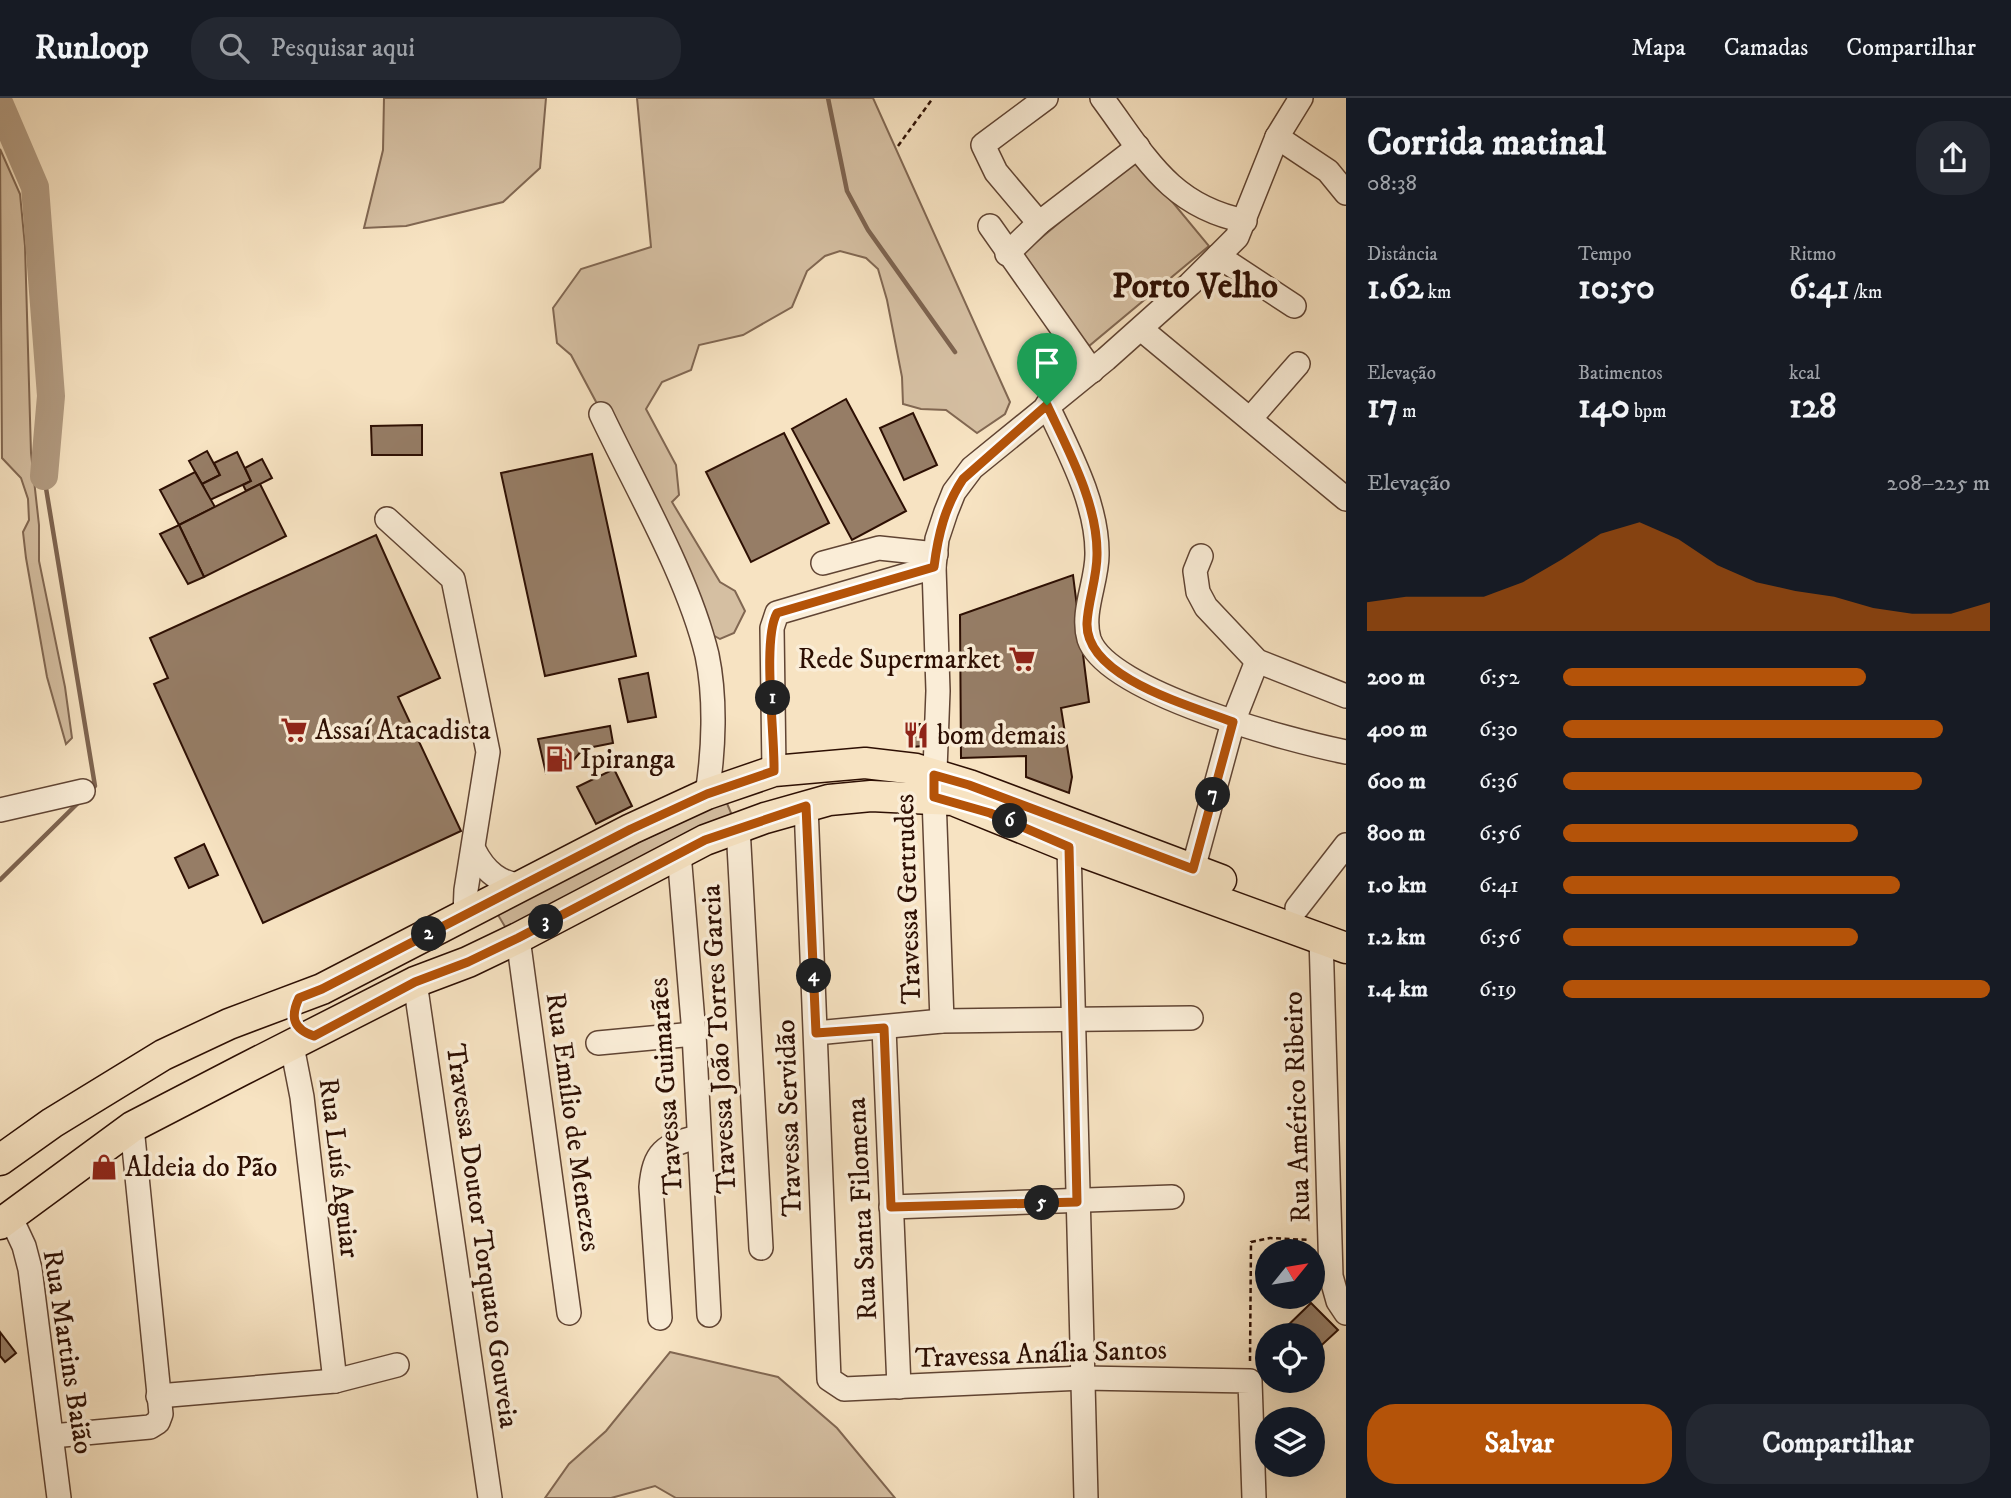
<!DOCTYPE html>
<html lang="pt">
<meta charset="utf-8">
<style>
body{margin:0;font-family:"IM FELL DW Pica",serif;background:#242831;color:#f1f3f6;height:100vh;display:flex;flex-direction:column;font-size:26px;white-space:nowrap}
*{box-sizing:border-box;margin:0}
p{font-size:23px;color:#9ea1a6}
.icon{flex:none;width:38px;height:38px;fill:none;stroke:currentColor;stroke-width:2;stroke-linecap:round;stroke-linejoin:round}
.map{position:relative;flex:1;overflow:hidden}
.panel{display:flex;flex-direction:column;background:#171b24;width:665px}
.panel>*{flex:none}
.needle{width:46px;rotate:60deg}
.fabs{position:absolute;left:1255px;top:1141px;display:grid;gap:14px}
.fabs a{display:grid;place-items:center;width:70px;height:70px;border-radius:50%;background:#171b24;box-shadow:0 7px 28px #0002;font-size:35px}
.pin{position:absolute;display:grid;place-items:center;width:60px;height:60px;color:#fff;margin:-72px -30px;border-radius:50% 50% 50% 0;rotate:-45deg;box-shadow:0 0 7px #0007}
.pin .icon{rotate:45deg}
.km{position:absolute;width:35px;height:35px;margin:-18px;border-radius:50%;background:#222;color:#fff;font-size:19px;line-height:35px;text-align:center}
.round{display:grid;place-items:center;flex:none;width:74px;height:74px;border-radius:28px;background:#242831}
.headline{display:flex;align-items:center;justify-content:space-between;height:119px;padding:0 21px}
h1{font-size:38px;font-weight:700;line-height:52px}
.metrics{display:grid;grid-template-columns:repeat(3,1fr);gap:10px;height:119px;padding:7px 21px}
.metrics div{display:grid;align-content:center}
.metrics b{font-size:35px;font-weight:700}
.metrics small{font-size:19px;font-weight:400}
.metrics p{font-size:19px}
.chart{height:196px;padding:14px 21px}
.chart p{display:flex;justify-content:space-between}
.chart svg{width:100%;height:126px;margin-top:7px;fill:#b45309;opacity:.7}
.action{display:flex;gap:14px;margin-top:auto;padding:14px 21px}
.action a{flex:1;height:80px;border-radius:28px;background:#b45309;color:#fff;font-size:28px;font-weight:700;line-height:80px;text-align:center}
.action a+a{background:#242831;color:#f1f3f6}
ul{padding:0 21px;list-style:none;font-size:23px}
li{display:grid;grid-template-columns:112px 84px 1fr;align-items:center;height:52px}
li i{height:18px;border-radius:9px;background:#b45309}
header{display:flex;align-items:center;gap:42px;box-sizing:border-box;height:98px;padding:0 35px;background:#171b24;border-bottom:2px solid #363941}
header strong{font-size:33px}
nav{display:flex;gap:38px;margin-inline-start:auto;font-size:24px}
.search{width:490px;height:63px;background:#242831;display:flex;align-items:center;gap:18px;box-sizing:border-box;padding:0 24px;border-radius:28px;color:#9ea1a6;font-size:26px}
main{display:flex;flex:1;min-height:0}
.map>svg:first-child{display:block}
.green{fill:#d5bfa2;stroke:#816752;stroke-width:2}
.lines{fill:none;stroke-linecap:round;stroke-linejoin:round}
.stream{stroke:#7d634f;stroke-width:4.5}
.river{stroke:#b29b81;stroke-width:28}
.building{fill:#967d66;stroke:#2d0f03;stroke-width:2}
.minor-casing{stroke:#604433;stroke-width:26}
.major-casing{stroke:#2d0f03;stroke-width:33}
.path{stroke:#2d0f03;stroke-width:2.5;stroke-dasharray:5 3.5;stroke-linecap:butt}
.minor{stroke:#faedd7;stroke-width:23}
.major{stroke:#f7e3c2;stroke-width:30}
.route-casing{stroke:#fff;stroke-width:14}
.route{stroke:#b45309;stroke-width:9}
.labels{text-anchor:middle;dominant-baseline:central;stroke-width:7;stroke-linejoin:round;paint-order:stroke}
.poi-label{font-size:28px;fill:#2d0f03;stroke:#faedd7;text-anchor:start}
.street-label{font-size:28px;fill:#2d0f03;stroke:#faedd7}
.district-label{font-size:35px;font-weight:bold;fill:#2d0f03;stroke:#faedd7}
</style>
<header>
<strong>Runloop</strong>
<div class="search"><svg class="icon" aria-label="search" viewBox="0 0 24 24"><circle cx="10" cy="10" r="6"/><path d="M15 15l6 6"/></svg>Pesquisar aqui</div>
<nav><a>Mapa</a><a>Camadas</a><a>Compartilhar</a></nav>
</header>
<main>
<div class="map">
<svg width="1346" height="1400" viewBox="0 0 1346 1400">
<rect width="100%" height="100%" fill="#f7e3c2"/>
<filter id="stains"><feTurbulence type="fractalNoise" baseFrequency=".00286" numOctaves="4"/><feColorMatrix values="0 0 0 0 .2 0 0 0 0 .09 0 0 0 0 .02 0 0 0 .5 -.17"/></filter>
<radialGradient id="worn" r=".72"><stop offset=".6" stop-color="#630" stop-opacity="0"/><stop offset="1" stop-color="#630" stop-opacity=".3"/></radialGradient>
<g class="green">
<polygon points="384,0 546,0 540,70 503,104 406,128 364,130 383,52"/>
<polygon points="637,0 873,0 1010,304 1005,316 977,335 946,312 921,311 903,306 902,279 887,202 878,171 866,160 840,153 825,158 807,173 792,209 743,237 699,247 691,272 662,284 646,311 676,367 679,397 672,404 720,484 735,493 745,513 734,535 720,541 711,536 634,375 571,257 557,245 553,210 581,171 651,149"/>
<polygon points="0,51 20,96 25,148 31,355 39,427 39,463 65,589 72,640 66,646 47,579 26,460 23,434 29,422 28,401 21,380 2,360"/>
<polygon points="1136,60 1209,148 1089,248 1016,161"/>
<polygon points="726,703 734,722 510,837 495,812"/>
<polygon points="670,1254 778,1279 837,1330 895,1400 676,1400 655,1388 611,1400 545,1400 569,1366 606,1333"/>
</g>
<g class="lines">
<g class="stream">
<polyline points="828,0 847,93 868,132 955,254"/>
<polyline points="44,378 95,688 90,693"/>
<polyline points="0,782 81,702"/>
</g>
<polyline class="river" points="0,7 35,89 51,298 44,378"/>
</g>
<g class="building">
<polygon points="846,301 906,413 852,442 792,331"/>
<polygon points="913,315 937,367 904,382 880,330"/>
<polygon points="422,327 422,357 372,357 371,328"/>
<polygon points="784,335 829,425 751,464 706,374"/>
<polygon points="207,353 220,377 202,386 189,363"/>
<polygon points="237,354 251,383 210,402 202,386 220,377 214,365"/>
<polygon points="592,356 636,558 545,578 501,375"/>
<polygon points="262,361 272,380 246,393 243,387 251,383 245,370"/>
<polygon points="195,374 215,409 179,427 160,392"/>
<polygon points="260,386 286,438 204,479 179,427"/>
<polygon points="179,427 204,479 188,486 160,436"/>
<polygon points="376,437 440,580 398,599 461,733 263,825 154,586 168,580 150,540"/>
<polygon points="1073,477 1089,604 1061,610 1072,679 1069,695 1026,679 1026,658 961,660 960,517"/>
<polygon points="648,575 656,619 628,624 619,581"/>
<polygon points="910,626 920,626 923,648 912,649"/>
<polygon points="610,628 613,645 583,651 566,671 546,675 538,641"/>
<polygon points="614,671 632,708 596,726 577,689"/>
<polygon points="204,746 218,777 189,790 175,760"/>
<polygon points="1311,1205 1338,1232 1312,1256 1312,1237 1278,1237"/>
<polygon points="0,1234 16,1255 5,1264 0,1258"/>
</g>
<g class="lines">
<g class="minor-casing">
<g id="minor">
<path d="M 1102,0 C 1145,58 1169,108 1245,123"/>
<polyline points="1277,39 1328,73 1346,95"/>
<polyline points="1039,125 996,74 983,47 1046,0"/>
<polyline points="990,128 1092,273"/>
<polyline points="1007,156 1039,125 1138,49"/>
<polyline points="1218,158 1294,208"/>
<polyline points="1141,231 1346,401"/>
<path d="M 1047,307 C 1068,352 1098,406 1097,457 C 1097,484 1081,514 1089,541 C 1107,595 1292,643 1346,654"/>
<path d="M 601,316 C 636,390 688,478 707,557 C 716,600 714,652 707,696"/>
<polyline points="1250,321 1298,266"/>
<polyline points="387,421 453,481 488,654 466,792 465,817"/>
<polyline points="1201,458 1195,473 1198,494 1206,509 1257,563 1346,598"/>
<polyline points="823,465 879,450 936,456"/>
<polyline points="774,673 772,530 777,515 934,469"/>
<polyline points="806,708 829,1281 844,1291 1083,1280 1250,1283 1254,1400"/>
<polyline points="0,712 83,693"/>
<polyline points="738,729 761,1150"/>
<polyline points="1069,749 1086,1400"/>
<path d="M 474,752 C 485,774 500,786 524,788"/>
<polyline points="679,755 694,936 709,1217"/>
<polyline points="1193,771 1233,624 1257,563"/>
<polyline points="1297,810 1346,747"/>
<polyline points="1321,839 1331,1178 1338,1203 1346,1215"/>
<polyline points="518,840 569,1215"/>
<polyline points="415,884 490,1400"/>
<polyline points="942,923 934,699 938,593 934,469 937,441 946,414 954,394 972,370 1106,261 1190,186 1237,139 1277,39 1301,0"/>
<polyline points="884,930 899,1289"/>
<polyline points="816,935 942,923 1191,920"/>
<polyline points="598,945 694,936"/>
<polyline points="292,948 302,999 335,1283"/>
<polyline points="891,1109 1172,1099"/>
<polyline points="10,1118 24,1148 30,1171 59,1400"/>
<path d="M 660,1220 L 651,1089 C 654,1054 664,1047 698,1039"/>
<polyline points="158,1298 335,1283 397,1267"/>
<polyline points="52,1338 150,1329 158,1324 161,1316 132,1029"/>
</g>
</g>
<g class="major-casing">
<g id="major">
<polyline points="0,1062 52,1025 163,957 229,926 322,891 631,731 707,696 774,673 865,665 916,671 969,687 1221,782"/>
<polyline points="0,1126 132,1029 242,972 415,884 468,864 518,840 705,742 765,720 829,702 871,698 953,702 1069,749 1346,850"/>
</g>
</g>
<g class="path">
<polyline points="898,48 933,0"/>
<polyline points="1250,1263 1251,1144 1270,1140 1310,1142"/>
</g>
<use href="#minor" class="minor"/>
<use href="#major" class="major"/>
</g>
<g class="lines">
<g class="route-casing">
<path id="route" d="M 1047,307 C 1068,352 1098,406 1097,457 C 1097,480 1088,503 1087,525 C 1085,580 1192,608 1233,624 L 1193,771 L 969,687 L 934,677 L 934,699 L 990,715 L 1069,749 L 1077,1104 L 891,1109 L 884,930 L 816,935 L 806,708 L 705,742 L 518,840 L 468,864 L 415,884 L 314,938 C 293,931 290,919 299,900 L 322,891 L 631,731 L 707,696 L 774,673 C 775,638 762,541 777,515 L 934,469 C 938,437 945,408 963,381 Z"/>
</g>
<use href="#route" class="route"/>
</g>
<defs>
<g id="supermarket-bare" transform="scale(2.1)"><path d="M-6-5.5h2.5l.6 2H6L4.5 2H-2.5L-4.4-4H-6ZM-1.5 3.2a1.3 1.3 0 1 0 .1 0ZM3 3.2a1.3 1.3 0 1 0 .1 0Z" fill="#8f2418" stroke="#faedd7" stroke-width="2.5" paint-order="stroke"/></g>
<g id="restaurant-bare" transform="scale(2.1)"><path d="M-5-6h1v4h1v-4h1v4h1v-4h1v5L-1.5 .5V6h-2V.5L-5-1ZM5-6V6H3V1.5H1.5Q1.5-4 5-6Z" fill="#8f2418" stroke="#faedd7" stroke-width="2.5" paint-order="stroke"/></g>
<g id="fuel-bare" transform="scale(2.1)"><path d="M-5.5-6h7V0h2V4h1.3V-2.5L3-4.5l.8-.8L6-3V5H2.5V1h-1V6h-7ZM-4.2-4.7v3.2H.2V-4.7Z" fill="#8f2418" stroke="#faedd7" stroke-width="2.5" paint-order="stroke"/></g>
<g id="shop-bare" transform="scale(2.1)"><path d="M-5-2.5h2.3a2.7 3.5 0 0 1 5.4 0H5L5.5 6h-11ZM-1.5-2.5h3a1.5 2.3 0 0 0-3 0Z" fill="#8f2418" stroke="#faedd7" stroke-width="2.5" paint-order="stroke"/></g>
</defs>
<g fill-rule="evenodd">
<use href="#supermarket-bare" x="1022" y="561"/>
<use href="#supermarket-bare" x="294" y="632"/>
<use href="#restaurant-bare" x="916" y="637"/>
<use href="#fuel-bare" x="559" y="661"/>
<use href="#shop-bare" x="104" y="1069"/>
</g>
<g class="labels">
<g class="poi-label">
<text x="1001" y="561" text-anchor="end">Rede Supermarket</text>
<text x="315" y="632">Assaí Atacadista</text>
<text x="937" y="637">bom demais</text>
<text x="580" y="661">Ipiranga</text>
<text x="125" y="1069">Aldeia do Pão</text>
</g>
<g class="street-label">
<text transform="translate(908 801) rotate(-92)">Travessa Gertrudes</text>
<text transform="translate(719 941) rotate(-93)">Travessa João Torres Garcia</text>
<text transform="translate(666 988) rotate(-94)">Travessa Guimarães</text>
<text transform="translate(1297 1009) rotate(-92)">Rua Américo Ribeiro</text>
<text transform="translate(789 1020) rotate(-92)">Travessa Servidão</text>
<text transform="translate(573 1024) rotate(82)">Rua Emílio de Menezes</text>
<text transform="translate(339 1070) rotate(83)">Rua Luís Aguiar</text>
<text transform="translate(862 1111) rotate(-93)">Rua Santa Filomena</text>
<text transform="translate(482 1138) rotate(82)">Travessa Doutor Torquato Gouveia</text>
<text transform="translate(68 1254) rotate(81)">Rua Martins Baião</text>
<text transform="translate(1041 1256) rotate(-2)">Travessa Anália Santos</text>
</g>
<g class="district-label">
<text x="1195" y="189">Porto Velho</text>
</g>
</g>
<rect width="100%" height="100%" filter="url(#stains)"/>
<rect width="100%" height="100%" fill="url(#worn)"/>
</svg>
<div class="fabs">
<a><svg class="needle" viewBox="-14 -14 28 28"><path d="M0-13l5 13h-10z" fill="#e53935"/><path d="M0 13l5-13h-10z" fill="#9ea1a6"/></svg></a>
<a><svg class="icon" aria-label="locate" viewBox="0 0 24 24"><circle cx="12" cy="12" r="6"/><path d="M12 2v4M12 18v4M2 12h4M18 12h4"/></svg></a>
<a><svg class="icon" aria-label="layers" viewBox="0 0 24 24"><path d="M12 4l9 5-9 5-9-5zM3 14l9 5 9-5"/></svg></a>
</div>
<div class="pin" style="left:1047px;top:307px;background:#1e9e55"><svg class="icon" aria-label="arrive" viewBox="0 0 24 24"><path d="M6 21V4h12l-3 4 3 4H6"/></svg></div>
<b class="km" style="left:773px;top:600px">1</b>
<b class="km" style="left:429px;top:836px">2</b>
<b class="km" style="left:546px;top:824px">3</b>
<b class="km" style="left:814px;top:878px">4</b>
<b class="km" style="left:1042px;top:1105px">5</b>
<b class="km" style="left:1010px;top:723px">6</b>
<b class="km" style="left:1213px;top:697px">7</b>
</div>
<section class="panel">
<div class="headline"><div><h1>Corrida matinal</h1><p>08:38</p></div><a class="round"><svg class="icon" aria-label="share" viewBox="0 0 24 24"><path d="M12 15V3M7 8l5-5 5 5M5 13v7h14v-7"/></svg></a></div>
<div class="metrics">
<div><p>Distância</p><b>1.62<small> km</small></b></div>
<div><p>Tempo</p><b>10:50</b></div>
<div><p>Ritmo</p><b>6:41<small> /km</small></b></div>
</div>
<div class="metrics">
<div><p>Elevação</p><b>17<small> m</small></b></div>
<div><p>Batimentos</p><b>140<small> bpm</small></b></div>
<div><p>kcal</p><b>128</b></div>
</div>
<div class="chart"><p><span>Elevação</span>208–225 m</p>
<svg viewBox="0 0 160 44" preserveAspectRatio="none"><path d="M0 44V34L10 32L20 32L30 32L40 27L50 19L60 10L70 6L80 12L90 21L100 27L110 30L120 32L130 36L140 38L150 38L160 34V44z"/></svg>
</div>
<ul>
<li><b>200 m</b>6:52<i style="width:71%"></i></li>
<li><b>400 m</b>6:30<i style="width:89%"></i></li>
<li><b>600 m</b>6:36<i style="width:84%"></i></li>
<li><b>800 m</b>6:56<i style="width:69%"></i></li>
<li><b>1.0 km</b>6:41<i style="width:79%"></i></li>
<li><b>1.2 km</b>6:56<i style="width:69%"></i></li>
<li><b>1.4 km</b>6:19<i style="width:100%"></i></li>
</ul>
<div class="action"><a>Salvar</a><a>Compartilhar</a></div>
</section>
</main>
